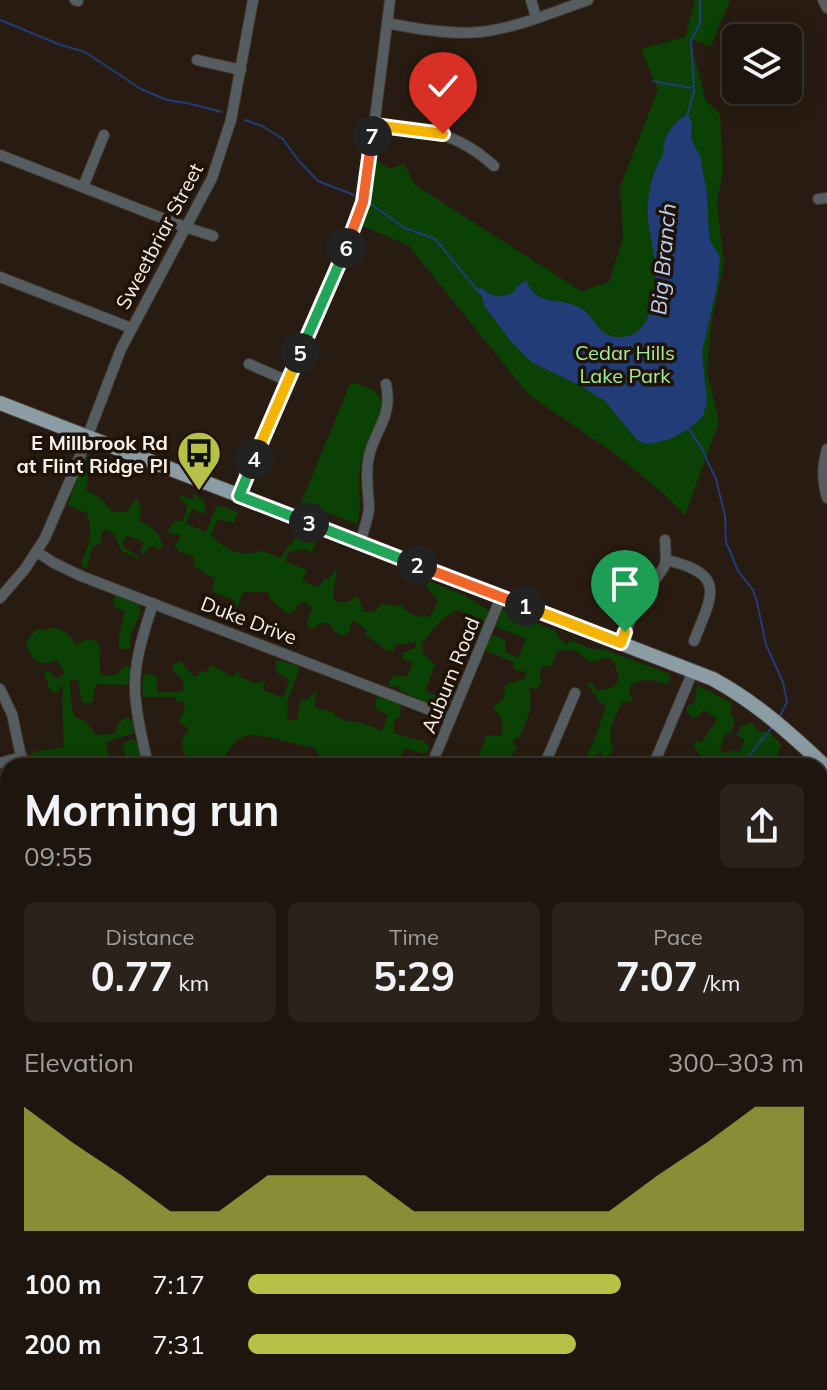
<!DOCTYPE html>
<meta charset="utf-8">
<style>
body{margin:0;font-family:Mulish,sans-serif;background:#2b221c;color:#f1f3f6;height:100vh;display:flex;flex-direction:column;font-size:30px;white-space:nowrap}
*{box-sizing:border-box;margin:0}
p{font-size:26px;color:#a19f9e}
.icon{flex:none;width:44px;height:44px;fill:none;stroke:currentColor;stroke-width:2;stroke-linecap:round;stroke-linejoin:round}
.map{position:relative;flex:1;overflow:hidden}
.details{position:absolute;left:0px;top:758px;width:828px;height:632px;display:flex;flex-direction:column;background:#1e150e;border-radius:24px 24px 0 0;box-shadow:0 4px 20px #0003,0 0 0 2px #3c342e}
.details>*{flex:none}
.fabs{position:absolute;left:722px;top:24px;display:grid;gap:16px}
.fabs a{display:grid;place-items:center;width:80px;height:80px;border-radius:12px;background:#1e150e;box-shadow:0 4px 20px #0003,0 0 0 2px #3c342e;font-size:40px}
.pin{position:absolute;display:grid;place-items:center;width:68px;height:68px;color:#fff;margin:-82px -34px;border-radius:50% 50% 50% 0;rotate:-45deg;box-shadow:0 0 8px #0007}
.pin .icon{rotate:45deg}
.km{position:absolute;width:40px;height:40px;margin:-20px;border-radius:50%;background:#222;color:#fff;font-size:22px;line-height:40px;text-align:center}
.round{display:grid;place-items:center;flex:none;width:84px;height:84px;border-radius:12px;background:#2b221c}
.overview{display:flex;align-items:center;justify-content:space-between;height:136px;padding:0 24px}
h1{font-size:44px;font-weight:700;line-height:60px}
.figures{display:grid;grid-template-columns:repeat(3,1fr);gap:12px;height:136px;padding:8px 24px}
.figures div{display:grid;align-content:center;border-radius:12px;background:#2b221c;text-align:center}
.figures b{font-size:40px;font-weight:700}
.figures small{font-size:22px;font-weight:400}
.figures p{font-size:22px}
.chart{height:224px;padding:16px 24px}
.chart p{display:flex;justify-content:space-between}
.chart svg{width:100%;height:144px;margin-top:8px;fill:#b7c148;opacity:.7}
ul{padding:0 24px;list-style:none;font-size:26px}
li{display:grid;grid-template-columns:128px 96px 1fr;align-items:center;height:60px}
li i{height:20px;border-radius:10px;background:#b7c148}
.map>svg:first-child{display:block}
.green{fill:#0b4105}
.water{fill:#213c77}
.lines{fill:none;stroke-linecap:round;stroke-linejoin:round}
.stream{stroke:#213c77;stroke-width:2}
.minor-casing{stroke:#453a30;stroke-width:12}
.major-casing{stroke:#453a30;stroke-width:16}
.minor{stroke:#555d61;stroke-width:10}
.major{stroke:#8b9ca4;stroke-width:14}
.split-1-casing{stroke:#fff;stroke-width:16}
.split-2-casing{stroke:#fff;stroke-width:16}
.split-3-casing{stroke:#fff;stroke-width:16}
.split-4-casing{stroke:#fff;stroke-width:16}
.split-5-casing{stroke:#fff;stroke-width:16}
.split-6-casing{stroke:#fff;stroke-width:16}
.split-7-casing{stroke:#fff;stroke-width:16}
.split-8-casing{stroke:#fff;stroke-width:16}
.split-1{stroke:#f5b400;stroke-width:10}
.split-2{stroke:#f0652b;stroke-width:10}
.split-3{stroke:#22a559;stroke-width:10}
.split-4{stroke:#22a559;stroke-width:10}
.split-5{stroke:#f5b400;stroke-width:10}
.split-6{stroke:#22a559;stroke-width:10}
.split-7{stroke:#f0652b;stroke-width:10}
.split-8{stroke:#f5b400;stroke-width:10}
.labels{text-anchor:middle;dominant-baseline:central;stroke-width:7;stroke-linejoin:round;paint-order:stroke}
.street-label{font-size:20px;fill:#f9f0e9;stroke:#1f1309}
.park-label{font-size:20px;fill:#a2ed98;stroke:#1f1309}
.poi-label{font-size:20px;font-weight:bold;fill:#f9f0e9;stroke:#1f1309;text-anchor:end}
.water-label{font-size:22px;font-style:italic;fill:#bdd0f4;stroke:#1f1309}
</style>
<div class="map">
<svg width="827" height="1390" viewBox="0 0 827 1390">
<rect width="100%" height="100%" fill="#281c12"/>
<g class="green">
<polygon points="695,0 730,0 711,46 690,40 706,101 720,114 723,171 717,203 724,263 711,325 707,371 719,422 685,515 665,495 614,453 529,395 408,245 360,225 370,195 372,157 390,169 404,164 415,185 581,291 609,282 623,239 620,187 658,90 641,49 685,37"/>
<path d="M 351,382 L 374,390 L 385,406 C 377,425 364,446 360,467 C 357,486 363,505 357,524 L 301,503 Z"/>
<path d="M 88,455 L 103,459 L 101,463 L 90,467 L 86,490 L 101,498 L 112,512 L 126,512 L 137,498 L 141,509 L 139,521 C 153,526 159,533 163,547 L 158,549 L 155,546 C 148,546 146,550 143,556 L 140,551 L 144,542 L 127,535 L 122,543 L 124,547 L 138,556 L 139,559 L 122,551 L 114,534 L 105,529 L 101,534 L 101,542 L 92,548 L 87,569 L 83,567 L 81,563 C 90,542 93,536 87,513 L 71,507 L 68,504 L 85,457 Z"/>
<path d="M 194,494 L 204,500 L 205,514 L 192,509 L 185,523 L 206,532 L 217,505 L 238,512 L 234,523 L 218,519 L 211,535 C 222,547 236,556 254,553 C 256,553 258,551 260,551 C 266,551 275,556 280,558 L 296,536 L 311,536 L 317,542 L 311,552 L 304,549 L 288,552 L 286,562 L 307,570 L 302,580 L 315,587 L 320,585 L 324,579 L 329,579 L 337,567 L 333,599 L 340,603 L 350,601 L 355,596 L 359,599 L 363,611 C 372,613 375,612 381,604 L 403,606 L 402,608 L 415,616 L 430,617 L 438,601 L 426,586 L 429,581 L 464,595 L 490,611 L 483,634 L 478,631 L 476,625 L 471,626 L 474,616 L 457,610 C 442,618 431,630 422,644 L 423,654 L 435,664 L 425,691 L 438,696 L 446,678 L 460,683 L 458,689 L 454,692 L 455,700 L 442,710 L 401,691 L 398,686 L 389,687 L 389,680 L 396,675 L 407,677 L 413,662 L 402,659 L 403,653 L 415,648 L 416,642 L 395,645 L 394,651 C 384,652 381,646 374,641 C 372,639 369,638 366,636 L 366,629 L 352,620 L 349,632 L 344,636 L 333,631 L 330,623 L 320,623 L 312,630 L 309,628 L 307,623 L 312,608 L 306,602 L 298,604 L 294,612 L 288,614 L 270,599 L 268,592 L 243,592 L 234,616 L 226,618 L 221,617 L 218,611 L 230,614 L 235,600 L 212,592 L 215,578 L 209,576 L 194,566 L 193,556 L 180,552 L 175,547 L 181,535 L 167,532 L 175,521 L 182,521 L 188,506 L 179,498 L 182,496 L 193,499 Z"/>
<polygon points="115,594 140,603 140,614 130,637 130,648 127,650 119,648 119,637 125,610 117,609 113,604"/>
<path d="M 502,609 L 556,631 L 559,638 L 567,645 L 569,640 L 593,649 L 603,649 L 670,674 L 670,680 L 667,684 C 652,680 645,678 631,685 L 629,692 L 632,697 L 631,702 L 622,702 C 616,717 605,732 613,747 L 612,752 L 607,759 L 604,758 L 601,752 L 597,754 L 592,766 L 580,766 L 591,749 L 606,707 L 599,701 L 587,684 L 590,681 L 597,691 L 614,687 L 619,679 L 614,661 L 608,658 L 589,662 C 579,652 571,646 557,652 L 552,666 L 543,666 L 540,672 L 541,683 L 536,690 L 532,687 L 529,689 C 534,708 526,720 520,737 L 513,739 L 513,743 L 517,748 L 505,766 L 476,766 L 472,761 L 479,756 L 486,736 L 502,735 L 502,719 L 493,707 L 504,698 L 505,686 L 507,684 L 524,679 L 527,672 L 515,670 L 513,662 L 486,651 L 488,641 L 493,635 L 506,640 L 505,652 L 518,658 L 526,639 L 496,627 Z"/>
<path d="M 57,628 L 67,633 L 76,645 C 83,639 90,639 99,642 L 100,673 L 107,676 L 117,674 L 123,667 L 129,666 C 134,672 130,679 127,685 L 96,684 L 92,703 L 83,703 C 79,696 80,688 78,679 L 70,681 C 71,693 70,708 76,718 L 85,721 L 96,735 L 116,734 L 118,723 L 125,718 L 134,720 L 134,733 L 106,742 L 110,762 L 126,759 L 123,743 L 133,739 L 137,743 L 141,758 L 116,766 L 67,766 L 65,756 L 32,760 L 31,755 L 35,751 L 41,751 L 64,747 L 62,700 L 63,686 L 60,686 L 59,690 L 54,693 L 50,690 L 44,673 L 48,671 L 58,679 L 65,673 L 56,660 C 41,669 30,659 26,643 L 35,630 Z"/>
<path d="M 280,660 L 300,667 L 288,699 L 287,721 L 297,719 L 301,699 L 307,700 L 317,691 L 314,707 L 334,712 L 335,716 L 346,721 L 360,722 L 382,731 L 388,715 L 375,709 L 376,701 L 380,693 L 395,699 L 401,707 L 399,718 L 394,719 L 394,733 C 403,736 415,740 424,741 L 429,746 L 428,751 L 423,754 L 405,748 C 400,759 395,763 384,766 L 320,766 L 320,757 L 314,747 C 280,745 235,712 223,766 L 184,766 L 186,756 C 179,745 181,739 189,730 L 178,720 L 183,714 L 185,705 L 183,701 L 179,703 L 174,697 L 144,697 C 140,690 143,679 145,673 L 157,676 L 157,692 L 178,692 L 184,690 C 185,679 178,676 172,669 L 173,664 L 182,661 L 185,668 L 195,677 L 201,672 L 207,671 L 211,665 L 232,677 L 239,670 L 240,677 L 255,683 L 265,680 L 263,690 L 283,698 L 289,680 C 280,675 275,674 275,662 Z"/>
<path d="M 697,685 L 732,703 L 730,714 L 735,722 L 730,734 L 725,733 L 720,750 L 728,754 L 731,750 L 739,752 L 745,740 L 736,735 L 742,726 L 752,723 L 759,732 L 768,731 L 781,744 C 780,752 775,758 775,766 L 695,766 L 699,765 L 703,761 L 694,745 L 696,740 L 702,742 L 717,719 L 704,710 L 700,715 L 693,718 L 687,712 L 686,707 L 695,702 Z"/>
<polygon points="820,791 827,793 827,894 823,891 825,886 820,883"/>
<polygon points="155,1382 310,1382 316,1385 320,1382 332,1382 335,1390 294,1390 287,1388 286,1390 269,1390 267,1383 241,1390 153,1390"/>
</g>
<path class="water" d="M 687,115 L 689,116 L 692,124 L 691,139 L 700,156 L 707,193 L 709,239 L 720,257 L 718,281 L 702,352 L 707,402 L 703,416 L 689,429 L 670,439 L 659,442 L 648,444 L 638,441 L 605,401 L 581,386 L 533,363 L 524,355 L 510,340 L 485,307 L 479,289 L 482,288 C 492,298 500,298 513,293 L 516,288 L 526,280 C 528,284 529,288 532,291 C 544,306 569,296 587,313 C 593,318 597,327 603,332 C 607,336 615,337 620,337 C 652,338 659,287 655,263 C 653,242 646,223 648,202 C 649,190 652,176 657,166 C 657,165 663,156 663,155 C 664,151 663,147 664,143 C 667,132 676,120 687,115 Z"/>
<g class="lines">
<g class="stream">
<polyline points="0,20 58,44 85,52 141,89 167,100 187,103 222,112"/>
<polyline points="653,81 691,88"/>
<polyline points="687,116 694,91 691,41 700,23 700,0"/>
<polyline points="245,120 262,126 283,139 298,160 318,181 354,195"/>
<polyline points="371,204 403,227 435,239 479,292"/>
<polyline points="688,428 701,447 716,479 725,516 726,542 738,571 753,590 757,602 766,645 783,682 787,702 779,718"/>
<polyline points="741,766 773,726"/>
<polyline points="820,820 827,820"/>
<polyline points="180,1390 185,1382"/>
</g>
<g class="minor-casing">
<g id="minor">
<polyline points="75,0 78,1"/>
<polyline points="531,0 536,17"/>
<polyline points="823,0 827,8"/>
<path d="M 387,23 C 416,29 450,35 480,32 C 517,28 553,12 588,0"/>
<polyline points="197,60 241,70"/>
<path d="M 374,125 C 424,129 456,131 494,166"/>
<polyline points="0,155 185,227 213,236"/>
<polyline points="83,187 104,135"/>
<polyline points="818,199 827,198"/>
<polyline points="0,277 131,328"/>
<polyline points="249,364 288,381"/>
<path d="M 827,449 C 822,467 822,480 827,498"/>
<polyline points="239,496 360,213 368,174 390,0"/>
<path d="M 360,543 C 363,531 369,518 369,506 C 368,489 365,473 369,456 C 376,427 393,417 386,384"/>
<polyline points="37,552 54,563 81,576 451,718"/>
<path d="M 666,560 C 728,574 712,595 694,641"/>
<polyline points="0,598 25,569 45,538 75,469 121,349 212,178 231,120 253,0"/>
<polyline points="621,643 634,611 664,567 666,560 665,540"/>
<polyline points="0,689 12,714 23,766"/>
<polyline points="0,763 22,757"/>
<path d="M 148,766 C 143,741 136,716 135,691 C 134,660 144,632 153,603"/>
<polyline points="431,766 501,597"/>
<polyline points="544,766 575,693"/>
<polyline points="653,766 693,671"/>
<polyline points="0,1003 8,983"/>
<polyline points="0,1099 8,1103"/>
<polyline points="820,1153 827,1146"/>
<polyline points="0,1209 8,1210"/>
<polyline points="820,1354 827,1343"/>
<polyline points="0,1381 22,1390"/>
<polyline points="808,1382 827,1389"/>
<polyline points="102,1390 105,1382"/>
<polyline points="340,1390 343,1382"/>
<polyline points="487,1390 494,1382"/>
</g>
</g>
<g class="major-casing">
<path id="major" d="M 0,403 L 713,679 C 757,703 791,734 827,768"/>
</g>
<use href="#minor" class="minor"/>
<use href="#major" class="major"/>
</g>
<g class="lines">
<g class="split-1-casing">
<polyline id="split-1" points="525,606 621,643 625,632"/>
</g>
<g class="split-2-casing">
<polyline id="split-2" points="417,565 525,606"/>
</g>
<g class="split-3-casing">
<polyline id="split-3" points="309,523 417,565"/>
</g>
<g class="split-4-casing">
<polyline id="split-4" points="254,459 239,496 309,523"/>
</g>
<g class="split-5-casing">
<polyline id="split-5" points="254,459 300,353"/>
</g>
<g class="split-6-casing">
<polyline id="split-6" points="300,353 346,248"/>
</g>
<g class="split-7-casing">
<polyline id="split-7" points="346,248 363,202 372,136"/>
</g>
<g class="split-8-casing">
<polyline id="split-8" points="372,136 374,125 443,134"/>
</g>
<use href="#split-1" class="split-1"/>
<use href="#split-2" class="split-2"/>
<use href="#split-3" class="split-3"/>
<use href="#split-4" class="split-4"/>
<use href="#split-5" class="split-5"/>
<use href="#split-6" class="split-6"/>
<use href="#split-7" class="split-7"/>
<use href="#split-8" class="split-8"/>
</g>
<defs>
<g id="bus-pin" transform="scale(2.3)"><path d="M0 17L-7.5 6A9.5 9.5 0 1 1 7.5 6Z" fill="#b7c148" stroke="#1f1309"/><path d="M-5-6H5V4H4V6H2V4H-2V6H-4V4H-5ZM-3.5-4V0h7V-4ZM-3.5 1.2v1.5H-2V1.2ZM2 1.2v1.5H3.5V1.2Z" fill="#111"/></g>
</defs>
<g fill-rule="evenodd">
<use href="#bus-pin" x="199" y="453"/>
</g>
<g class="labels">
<g class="street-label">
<text transform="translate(159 236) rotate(-62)">Sweetbriar Street</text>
<text transform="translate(249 620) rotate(21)">Duke Drive</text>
<text transform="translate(450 675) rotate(-68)">Auburn Road</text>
</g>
<g class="park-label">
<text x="625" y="352">Cedar Hills<tspan x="625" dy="23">Lake Park</tspan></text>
</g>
<g class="poi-label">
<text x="168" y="442">E Millbrook Rd<tspan x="168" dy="23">at Flint Ridge Pl</tspan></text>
</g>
<g class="water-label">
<text transform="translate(663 259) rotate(-85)">Big Branch</text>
</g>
</g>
</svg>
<div class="fabs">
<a><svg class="icon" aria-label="layers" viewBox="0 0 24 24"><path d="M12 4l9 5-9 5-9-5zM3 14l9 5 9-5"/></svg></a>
</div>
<div class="pin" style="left:625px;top:632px;background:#1e9e55"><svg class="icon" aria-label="arrive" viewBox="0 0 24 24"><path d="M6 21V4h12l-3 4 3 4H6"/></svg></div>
<div class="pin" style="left:443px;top:134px;background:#d93025"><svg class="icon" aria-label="check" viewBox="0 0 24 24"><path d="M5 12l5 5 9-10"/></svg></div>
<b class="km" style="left:525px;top:606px">1</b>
<b class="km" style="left:417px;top:565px">2</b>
<b class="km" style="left:309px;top:523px">3</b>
<b class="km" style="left:254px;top:459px">4</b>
<b class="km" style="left:300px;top:353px">5</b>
<b class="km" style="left:346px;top:248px">6</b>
<b class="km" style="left:372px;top:136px">7</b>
<section class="details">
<div class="overview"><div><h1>Morning run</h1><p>09:55</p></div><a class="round"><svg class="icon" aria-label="share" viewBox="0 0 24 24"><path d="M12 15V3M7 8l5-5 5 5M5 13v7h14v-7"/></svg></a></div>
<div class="figures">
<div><p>Distance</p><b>0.77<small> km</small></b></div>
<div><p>Time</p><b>5:29</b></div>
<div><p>Pace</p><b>7:07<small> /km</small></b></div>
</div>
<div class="chart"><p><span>Elevation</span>300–303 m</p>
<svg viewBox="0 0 160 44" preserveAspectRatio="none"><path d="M0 44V6L10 17L20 27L30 38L40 38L50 27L60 27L70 27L80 38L90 38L100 38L110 38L120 38L130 27L140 17L150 6L160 6V44z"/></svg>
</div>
<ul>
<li><b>100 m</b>7:17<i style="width:67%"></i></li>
<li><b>200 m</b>7:31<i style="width:59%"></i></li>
</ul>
</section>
</div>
